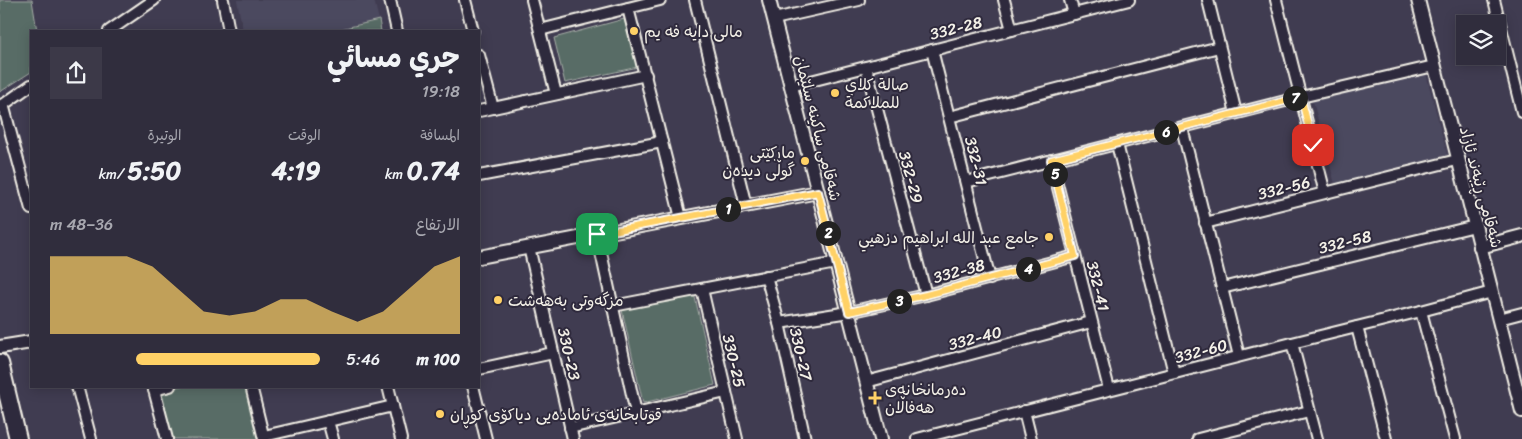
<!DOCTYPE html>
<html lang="ar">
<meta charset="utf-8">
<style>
body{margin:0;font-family:Sriracha,"Playpen Sans Arabic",sans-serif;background:#3c3948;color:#f1f3f6;direction:rtl;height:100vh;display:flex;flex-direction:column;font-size:19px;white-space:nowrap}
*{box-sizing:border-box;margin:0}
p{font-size:16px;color:#a8a8b0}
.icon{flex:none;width:28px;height:28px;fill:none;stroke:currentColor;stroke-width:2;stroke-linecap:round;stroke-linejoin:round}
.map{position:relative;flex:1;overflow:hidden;direction:ltr}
.side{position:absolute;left:30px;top:30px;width:450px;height:358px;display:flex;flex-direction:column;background:#302d3d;border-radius:0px;box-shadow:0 2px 12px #0003,0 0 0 1px #4b4957;direction:rtl}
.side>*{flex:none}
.fabs{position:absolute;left:1456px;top:15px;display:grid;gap:10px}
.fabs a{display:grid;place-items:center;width:50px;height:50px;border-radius:0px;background:#302d3d;box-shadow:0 2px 12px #0003,0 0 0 1px #4b4957;font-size:25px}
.pin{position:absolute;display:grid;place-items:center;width:42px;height:42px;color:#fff;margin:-21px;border-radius:10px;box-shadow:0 2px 8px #0006}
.km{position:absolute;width:25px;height:25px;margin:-12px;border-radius:50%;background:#222;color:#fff;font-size:14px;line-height:25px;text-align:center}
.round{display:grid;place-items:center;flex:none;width:52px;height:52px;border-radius:0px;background:#3c3948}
.summary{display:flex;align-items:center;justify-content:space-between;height:85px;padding:0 20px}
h1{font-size:28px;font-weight:700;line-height:38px}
.stats{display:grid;grid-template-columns:repeat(3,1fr);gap:8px;height:85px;padding:5px 20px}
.stats div{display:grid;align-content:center}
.stats b{font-size:25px;font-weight:700}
.stats small{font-size:14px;font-weight:400}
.stats p{font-size:14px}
.chart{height:140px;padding:10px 20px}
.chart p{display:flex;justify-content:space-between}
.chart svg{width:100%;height:90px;margin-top:5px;fill:#ffd166;opacity:.7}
ul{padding:0 20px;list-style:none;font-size:16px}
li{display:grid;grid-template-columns:80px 60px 1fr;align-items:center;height:38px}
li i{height:12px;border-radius:6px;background:#ffd166}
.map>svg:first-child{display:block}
.built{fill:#4c485f}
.green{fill:#596c66;stroke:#a6aea7}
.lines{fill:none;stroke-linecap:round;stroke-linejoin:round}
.minor-casing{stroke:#f4f1e8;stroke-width:14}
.tertiary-casing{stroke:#f4f1e8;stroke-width:16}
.trunk-casing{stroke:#f4f1e8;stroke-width:20}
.minor{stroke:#2f2a3d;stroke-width:10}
.tertiary{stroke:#2f2a3d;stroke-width:12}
.trunk{stroke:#2f2a3d;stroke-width:16}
.route-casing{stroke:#fff;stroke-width:10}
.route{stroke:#ffd166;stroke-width:6}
.poi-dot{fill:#ffd166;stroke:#2f2a3d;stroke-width:2}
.labels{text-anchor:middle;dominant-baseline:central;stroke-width:4;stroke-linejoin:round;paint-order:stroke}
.street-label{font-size:16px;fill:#f4f1e8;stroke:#2f2a3d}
.poi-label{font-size:16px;fill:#f4f1e8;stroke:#2f2a3d;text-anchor:start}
</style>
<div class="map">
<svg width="1522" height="439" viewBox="0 0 1522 439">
<rect width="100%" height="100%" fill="#403c51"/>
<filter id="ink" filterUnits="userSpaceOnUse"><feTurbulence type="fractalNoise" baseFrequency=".02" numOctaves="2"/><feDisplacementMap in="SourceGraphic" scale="10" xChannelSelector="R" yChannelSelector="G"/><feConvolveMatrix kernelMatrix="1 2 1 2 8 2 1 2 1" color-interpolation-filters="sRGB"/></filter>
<g filter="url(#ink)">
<g class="built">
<polygon points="237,0 374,0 379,20 332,31 243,31"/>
<polygon points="1426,73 1448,157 1335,184 1313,101"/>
</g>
<g class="green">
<polygon points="0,0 32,0 37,31 31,31 31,72 0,92"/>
<polygon points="624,19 638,67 565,83 554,38"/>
<polygon points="379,20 381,31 332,31"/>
<polygon points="694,293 715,385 643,403 622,310"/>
<polygon points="182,386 246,386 259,439 169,439 157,391"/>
</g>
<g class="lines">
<g class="minor-casing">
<g id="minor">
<polyline points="223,0 229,31"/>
<polyline points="390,0 397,31"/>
<polyline points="465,0 473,31"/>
<polyline points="532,0 556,94"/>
<polyline points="695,0 746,206"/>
<polyline points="1004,0 1012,30"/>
<polyline points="1070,0 1074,14"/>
<polyline points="1208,0 1236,113"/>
<polyline points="1276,0 1325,193"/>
<polyline points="1494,0 1522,112"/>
<polyline points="628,8 681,218"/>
<polyline points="774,19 859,0"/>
<polyline points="540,30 660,0"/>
<polyline points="109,31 154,0"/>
<polyline points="932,50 990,279"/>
<polyline points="479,55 493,108"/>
<polyline points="866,67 926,295"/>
<polyline points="791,86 1129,0"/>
<polyline points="3,104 31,209"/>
<polyline points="0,107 31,85"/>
<polyline points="479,111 646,75"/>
<polyline points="949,117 1219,47"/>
<polyline points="1182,128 1239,356"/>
<polyline points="1117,144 1174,373"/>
<polyline points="1051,160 1109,389"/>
<polyline points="479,176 662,142"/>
<polyline points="966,182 1301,97 1434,66"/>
<polyline points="1205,223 1457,160"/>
<polyline points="597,234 636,413"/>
<polyline points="529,247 573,439"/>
<polyline points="766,276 779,323 805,439"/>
<polyline points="1222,288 1475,226"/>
<polyline points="702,289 737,439"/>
<polyline points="613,306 836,263"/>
<polyline points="1421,311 1455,439"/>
<polyline points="1499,319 1522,313"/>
<polyline points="779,323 849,312 926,295 1075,256"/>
<polyline points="1357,327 1386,439"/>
<polyline points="1292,343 1317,439"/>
<polyline points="479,369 553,353"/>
<polyline points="866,382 1091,322"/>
<polyline points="77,386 91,439"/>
<polyline points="153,386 167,439"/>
<polyline points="251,386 264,439"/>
<polyline points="388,386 401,439"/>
<polyline points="473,386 486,439"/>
<polyline points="154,390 170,386"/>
<polyline points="1024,411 1031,439"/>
<polyline points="328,421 333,439"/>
<polyline points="570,428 726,392"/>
<polyline points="264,436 393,406"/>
<polyline points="917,439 1292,343 1421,311 1492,292"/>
<polyline points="1198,439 1309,411"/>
</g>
</g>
<g class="tertiary-casing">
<g id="tertiary">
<polyline points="769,0 881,439"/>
<polyline points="1418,0 1522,411"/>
<polyline points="1480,247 1522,236"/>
<polyline points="479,257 818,192"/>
<polyline points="0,347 31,342"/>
</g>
</g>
<g class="trunk-casing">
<polyline id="trunk" points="0,363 18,439"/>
</g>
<use href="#minor" class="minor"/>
<use href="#tertiary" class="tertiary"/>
<use href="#trunk" class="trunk"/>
</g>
</g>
<g class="lines" filter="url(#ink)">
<g class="route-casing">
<polyline id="route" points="597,234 818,192 849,312 926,295 1075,256 1051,160 1301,97 1313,145"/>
</g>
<use href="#route" class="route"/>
</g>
<g class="poi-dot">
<circle cx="634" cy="31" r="5"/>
<circle cx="835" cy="93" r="5"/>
<circle cx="805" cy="161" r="5"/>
<circle cx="1049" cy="237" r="5"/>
<circle cx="498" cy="300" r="5"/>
<path d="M872.5 390.5h5v5h5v5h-5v5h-5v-5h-5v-5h5z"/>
<circle cx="440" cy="414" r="5"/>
</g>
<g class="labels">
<g class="street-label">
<text transform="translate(956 28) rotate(-14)">332-28</text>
<text transform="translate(818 128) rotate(76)">شەقامی ساکینە سلێمان</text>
<text transform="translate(976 161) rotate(76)">332-31</text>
<text transform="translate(911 177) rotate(75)">332-29</text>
<text transform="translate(1481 187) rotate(75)">شەقامی ڕێبەند ئازاد</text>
<text transform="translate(1284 188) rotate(-14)">332-56</text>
<text transform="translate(1345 242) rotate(-14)">332-58</text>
<text transform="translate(959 271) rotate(-15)">332-38</text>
<text transform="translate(1098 286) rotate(76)">332-41</text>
<text transform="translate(975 338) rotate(-15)">332-40</text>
<text transform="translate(1201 351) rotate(-15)">332-60</text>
<text transform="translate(569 354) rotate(77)">330-23</text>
<text transform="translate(801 354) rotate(77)">330-27</text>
<text transform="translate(734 361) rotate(77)">330-25</text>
</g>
<g class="poi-label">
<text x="644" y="31">مالى دايه فه يم</text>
<text x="845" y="84">صالة كلاي<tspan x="845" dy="18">للملاكمة</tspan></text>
<text x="795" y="152" text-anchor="end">مارکێتی<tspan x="795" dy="18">گوڵی دیدەن</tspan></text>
<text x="1039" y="237" text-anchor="end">جامع عبد الله ابراهيم دزهيي</text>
<text x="508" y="300">مزگەوتی بەهەشت</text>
<text x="885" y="389">دەرمانخانەی<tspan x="885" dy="18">هەفاڵان</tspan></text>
<text x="450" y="414">قوتابخانەی ئامادەیی دیاکۆی کوڕان</text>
</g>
</g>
</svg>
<div class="fabs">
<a><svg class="icon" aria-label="layers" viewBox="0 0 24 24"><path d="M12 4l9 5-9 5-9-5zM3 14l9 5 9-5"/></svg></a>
</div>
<div class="pin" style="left:597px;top:234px;background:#1e9e55"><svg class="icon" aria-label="arrive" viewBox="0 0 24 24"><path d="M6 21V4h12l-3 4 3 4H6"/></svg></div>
<div class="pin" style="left:1313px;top:145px;background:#d93025"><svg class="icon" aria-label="check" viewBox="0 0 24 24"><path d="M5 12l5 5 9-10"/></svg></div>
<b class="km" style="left:728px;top:209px">1</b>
<b class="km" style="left:828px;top:233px">2</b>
<b class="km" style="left:899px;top:301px">3</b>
<b class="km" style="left:1028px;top:269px">4</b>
<b class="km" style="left:1055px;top:174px">5</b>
<b class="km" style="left:1166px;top:132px">6</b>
<b class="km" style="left:1295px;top:98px">7</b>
<section class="side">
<div class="summary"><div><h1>جري مسائي</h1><p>19:18</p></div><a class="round"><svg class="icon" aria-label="share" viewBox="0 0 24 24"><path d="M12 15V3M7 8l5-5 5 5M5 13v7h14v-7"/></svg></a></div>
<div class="stats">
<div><p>المسافة</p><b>0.74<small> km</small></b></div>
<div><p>الوقت</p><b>4:19</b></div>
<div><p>الوتيرة</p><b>5:50<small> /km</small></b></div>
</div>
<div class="chart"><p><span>الارتفاع</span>36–48 m</p>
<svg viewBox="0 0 160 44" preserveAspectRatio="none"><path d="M0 44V6L10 6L20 6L30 6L40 11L50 22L60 33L70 35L80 33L90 27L100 27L110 33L120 38L130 33L140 22L150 11L160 6V44z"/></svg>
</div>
<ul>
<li><b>100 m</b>5:46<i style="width:68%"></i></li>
</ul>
</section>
</div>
